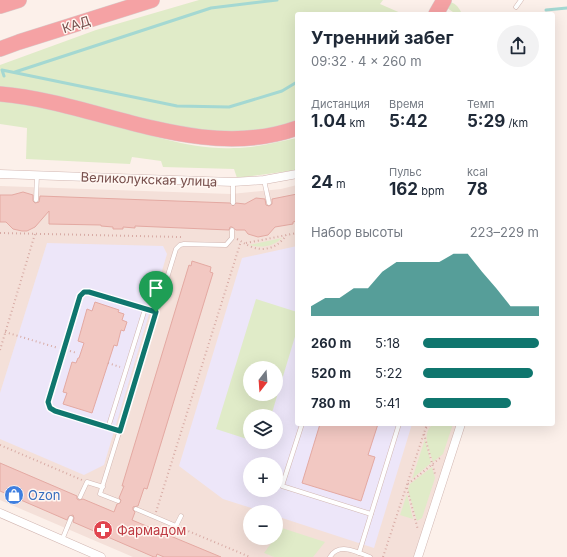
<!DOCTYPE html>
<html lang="ru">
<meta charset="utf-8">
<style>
body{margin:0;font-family:Inter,sans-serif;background:#f2f2f3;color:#1f2937;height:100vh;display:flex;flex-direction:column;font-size:15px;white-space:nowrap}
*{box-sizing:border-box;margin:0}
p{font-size:13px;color:#747a83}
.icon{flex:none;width:22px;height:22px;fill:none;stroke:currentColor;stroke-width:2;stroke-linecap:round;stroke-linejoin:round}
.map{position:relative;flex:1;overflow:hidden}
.sheet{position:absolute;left:295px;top:12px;width:260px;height:414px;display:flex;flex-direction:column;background:#fff;border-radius:4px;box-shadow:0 4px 16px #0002}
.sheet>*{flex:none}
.needle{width:26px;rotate:197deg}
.tools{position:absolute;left:243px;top:361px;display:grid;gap:8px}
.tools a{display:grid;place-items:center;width:40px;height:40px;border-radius:50%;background:#fff;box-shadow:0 4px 16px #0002;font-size:20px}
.pin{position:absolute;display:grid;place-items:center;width:34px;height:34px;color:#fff;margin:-41px -17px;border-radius:50% 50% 50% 0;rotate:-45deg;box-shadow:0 0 4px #0007}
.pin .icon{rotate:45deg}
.round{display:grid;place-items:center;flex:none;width:42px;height:42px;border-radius:21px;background:#f2f2f3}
.overview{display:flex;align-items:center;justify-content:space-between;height:68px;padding:0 16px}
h1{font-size:18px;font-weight:700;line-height:30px}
.figures{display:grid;grid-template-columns:repeat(3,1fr);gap:6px;height:68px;padding:4px 16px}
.figures div{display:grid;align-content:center}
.figures b{font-size:17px;font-weight:700}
.figures small{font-size:11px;font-weight:400}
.figures p{font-size:11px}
.chart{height:112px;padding:8px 16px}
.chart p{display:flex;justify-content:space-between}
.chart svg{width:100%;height:72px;margin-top:4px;fill:#0f766e;opacity:.7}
ul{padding:0 16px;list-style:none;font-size:13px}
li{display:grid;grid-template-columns:64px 48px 1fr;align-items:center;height:30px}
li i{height:10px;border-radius:5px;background:#0f766e}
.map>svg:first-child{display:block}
.residential{fill:#f4e0d9;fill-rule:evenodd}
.education{fill:#ede6f9;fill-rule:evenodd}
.green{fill:#e0ebc8;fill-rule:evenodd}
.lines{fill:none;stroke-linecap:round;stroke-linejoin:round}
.stream{stroke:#a4d8d2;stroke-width:3}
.building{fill:#f2c8c2;stroke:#e4a9a2}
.lane-casing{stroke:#d2b7b2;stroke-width:5}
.street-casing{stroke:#d2b7b2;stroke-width:9}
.highway-casing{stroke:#d9cecd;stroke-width:16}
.path{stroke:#d7aaa4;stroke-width:2;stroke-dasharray:1 3;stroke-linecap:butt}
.lane{stroke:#fff;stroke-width:4}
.street{stroke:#fff;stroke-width:8}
.highway{stroke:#f5a2a4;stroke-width:15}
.route-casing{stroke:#fff;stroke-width:8}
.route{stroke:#0f766e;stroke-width:5}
.labels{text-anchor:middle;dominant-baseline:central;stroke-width:3;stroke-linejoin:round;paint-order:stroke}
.street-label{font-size:13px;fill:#78504d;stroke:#fff6f1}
.shop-label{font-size:13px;fill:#366cbe;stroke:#fff6f1;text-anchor:start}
.health-label{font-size:13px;fill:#be3a42;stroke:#fff6f1;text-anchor:start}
</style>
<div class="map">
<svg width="567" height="557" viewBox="0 0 567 557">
<rect width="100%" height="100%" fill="#fcf0ea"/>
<path class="residential" d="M 297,185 L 297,424 L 457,424 L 415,557 L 133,557 L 0,500 L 0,186 L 231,194 L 281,189 ZM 250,368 L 276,368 L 276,394 L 250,394 ZM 250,416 L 276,416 L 276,442 L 250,442 ZM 250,464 L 276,464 L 276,490 L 250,490 ZM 250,512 L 276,512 L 276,538 L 250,538 Z"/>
<g class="education">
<polygon points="47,243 163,246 167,254 104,465 84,475 0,439 0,393"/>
<path d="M 297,246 L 297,424 L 412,424 L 374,548 L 276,516 L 276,512 L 264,512 L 223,499 L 179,466 L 242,258 ZM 250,368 L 276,368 L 276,394 L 250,394 ZM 250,416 L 276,416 L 276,442 L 250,442 ZM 250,464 L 276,464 L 276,490 L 250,490 Z"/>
</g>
<g class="green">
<polygon points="199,0 383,0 380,4 403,14 297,14 297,123 270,130 213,134 0,89 0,65 96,30"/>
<path d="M 435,0 C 447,0 457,1 462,14 L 453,14 L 453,12 Z"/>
<path d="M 0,101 C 36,105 72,113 107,123 C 149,134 190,150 234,148 C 256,148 276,142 297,138 L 297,170 L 237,178 L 234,169 L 163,167 L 161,161 L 132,157 L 130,164 L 26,159 L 27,128 L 0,124 Z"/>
<path d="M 282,238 C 273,247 261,248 249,245 Z"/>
<path d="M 256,299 L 297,312 L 297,330 L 271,416 L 250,416 L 250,440 L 216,429 ZM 250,368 L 276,368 L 276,394 L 250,394 Z"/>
<path d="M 433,424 L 453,424 L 443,454 L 433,462 C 429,448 421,434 433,424 Z"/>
<polygon points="425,439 431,463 412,479"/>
<polygon points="432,467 435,478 422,518 417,521 408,490 410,484"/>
<polygon points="407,494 413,519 400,515"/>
<polygon points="282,528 325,542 313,557 274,557 264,553 275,538 276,538 276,536"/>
</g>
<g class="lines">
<g class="stream">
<polyline points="546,10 567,8"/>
<polyline points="15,72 211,8 277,0"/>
<polyline points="4,76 2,70 177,106 229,107 282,91 297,82"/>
</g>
</g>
<g class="building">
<polygon points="23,192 33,195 33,201 35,203 39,202 40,196 230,203 233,206 236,203 245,204 256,198 265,199 266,205 269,206 272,204 272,199 297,194 297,221 293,222 293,224 275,227 268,235 258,237 248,234 245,230 236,230 232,227 230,227 229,230 135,226 135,228 123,227 123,229 113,229 113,227 101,226 101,225 49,224 49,211 35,227 27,231 22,231 13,229 6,222 0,222 0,195 12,195"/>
<polygon points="192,261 211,267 210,272 213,273 147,489 144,488 138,506 133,507 133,510 135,512 132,520 221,557 164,557 157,554 156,557 154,557 73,522 74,518 73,515 69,516 67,520 0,491 0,463 77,496 77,499 79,500 83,499 114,512 117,504 120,503 121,500 119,498 124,486 122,486 189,265 191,266"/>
<polygon points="95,302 119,310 118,312 124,314 122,320 127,322 124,331 121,330 117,346 114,345 92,413 63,404 67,393 63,392 72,362 76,363 78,358 79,358 84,343 78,341 87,309 92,311"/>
<polygon points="320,424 378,424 368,455 375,457 361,501 302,483"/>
</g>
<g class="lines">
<g class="lane-casing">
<g id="lane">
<polyline points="516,7 521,0"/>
<polyline points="264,180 269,203"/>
<polyline points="233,182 233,203"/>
<polyline points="36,200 37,175"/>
<polyline points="302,424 282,486 371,514"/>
<polyline points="108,428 145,309"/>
<polyline points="120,431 55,411 50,408 48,402 80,297 83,292 89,292 157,312"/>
<polyline points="80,497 87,482 103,487"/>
<polyline points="118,501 100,494 176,249 180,245 184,244 226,245 232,238 232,230"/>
<polyline points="136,509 176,526 181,516"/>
<polyline points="62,540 71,518"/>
<polyline points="359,553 399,424"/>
<path d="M 330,557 C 339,542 357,552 370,557"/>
</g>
</g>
<g class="street-casing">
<g id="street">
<polyline points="0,174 233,182 264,180 297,174"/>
<polyline points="0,513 101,557"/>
<polyline points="418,557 461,424"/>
</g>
</g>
<g class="highway-casing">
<g id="highway">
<polyline points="0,6 19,0"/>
<polyline points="436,14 444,0"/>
<polyline points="0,49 19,42 152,0"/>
<path d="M 0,94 C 97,102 200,163 297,128"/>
</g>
</g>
<g class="path">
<polyline points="0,233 181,237"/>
<path d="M 237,239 C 243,242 246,245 252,247 C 265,252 279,247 286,235"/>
<polyline points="246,243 297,233"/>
<polyline points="5,332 58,348"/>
<polyline points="0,350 35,234"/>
<polyline points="70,351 77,353"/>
<polyline points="108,363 120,367"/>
<polyline points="426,428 431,424"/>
<polyline points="424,434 435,474"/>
<polyline points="0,445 82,480"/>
<polyline points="408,484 440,458"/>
<polyline points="407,488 418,530"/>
<polyline points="156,512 241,241"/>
<polyline points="181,528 250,557"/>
<polyline points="383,557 427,424"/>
</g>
<use href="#lane" class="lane"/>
<use href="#street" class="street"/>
<use href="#highway" class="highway"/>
</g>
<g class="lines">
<g class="route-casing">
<polygon id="route" points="84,292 89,292 156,312 120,431 55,411 50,408 48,402 80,296"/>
</g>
<use href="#route" class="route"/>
</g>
<defs>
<g id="shop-disc" transform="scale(1)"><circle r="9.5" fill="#3f7fe0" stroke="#fff6f1"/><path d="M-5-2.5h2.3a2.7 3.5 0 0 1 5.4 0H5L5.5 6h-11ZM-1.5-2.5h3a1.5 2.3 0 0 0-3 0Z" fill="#fff"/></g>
<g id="pharmacy-disc" transform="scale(1)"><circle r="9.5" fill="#e0444e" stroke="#fff6f1"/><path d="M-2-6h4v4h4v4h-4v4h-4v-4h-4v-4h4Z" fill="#fff"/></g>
</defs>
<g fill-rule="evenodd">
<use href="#shop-disc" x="14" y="495"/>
<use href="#pharmacy-disc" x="103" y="530"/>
</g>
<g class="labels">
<g class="street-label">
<text transform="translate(76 24) rotate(-18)">КАД</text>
<text transform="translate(149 179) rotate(2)">Великолукская улица</text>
</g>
<g class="shop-label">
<text x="28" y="495">Ozon</text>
</g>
<g class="health-label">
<text x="117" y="530">Фармадом</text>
</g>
</g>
</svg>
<div class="tools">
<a><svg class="needle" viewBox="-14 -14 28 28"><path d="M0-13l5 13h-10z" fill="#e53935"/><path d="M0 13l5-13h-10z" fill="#747a83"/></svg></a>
<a><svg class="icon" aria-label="layers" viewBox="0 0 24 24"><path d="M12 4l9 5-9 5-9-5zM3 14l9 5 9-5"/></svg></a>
<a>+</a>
<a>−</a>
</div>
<div class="pin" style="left:156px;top:312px;background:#1e9e55"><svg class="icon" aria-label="arrive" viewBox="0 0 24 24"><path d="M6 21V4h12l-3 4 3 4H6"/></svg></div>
<section class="sheet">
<div class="overview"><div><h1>Утренний забег</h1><p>09:32 · 4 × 260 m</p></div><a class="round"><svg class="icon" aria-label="share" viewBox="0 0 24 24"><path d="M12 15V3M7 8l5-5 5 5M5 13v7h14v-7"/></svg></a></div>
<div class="figures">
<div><p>Дистанция</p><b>1.04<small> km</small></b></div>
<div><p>Время</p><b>5:42</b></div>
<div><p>Темп</p><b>5:29<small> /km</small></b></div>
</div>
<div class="figures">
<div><b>24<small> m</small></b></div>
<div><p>Пульс</p><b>162<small> bpm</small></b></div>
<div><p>kcal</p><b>78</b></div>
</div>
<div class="chart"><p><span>Набор высоты</span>223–229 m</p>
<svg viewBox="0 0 160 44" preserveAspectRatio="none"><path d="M0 44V38L10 33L20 33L30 27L40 27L50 17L60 11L70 11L80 11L90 11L100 6L110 6L120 17L130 27L140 38L150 38L160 38V44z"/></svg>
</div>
<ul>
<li><b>260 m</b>5:18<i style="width:100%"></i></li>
<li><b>520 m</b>5:22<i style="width:95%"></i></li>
<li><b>780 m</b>5:41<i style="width:76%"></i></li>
</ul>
</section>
</div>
